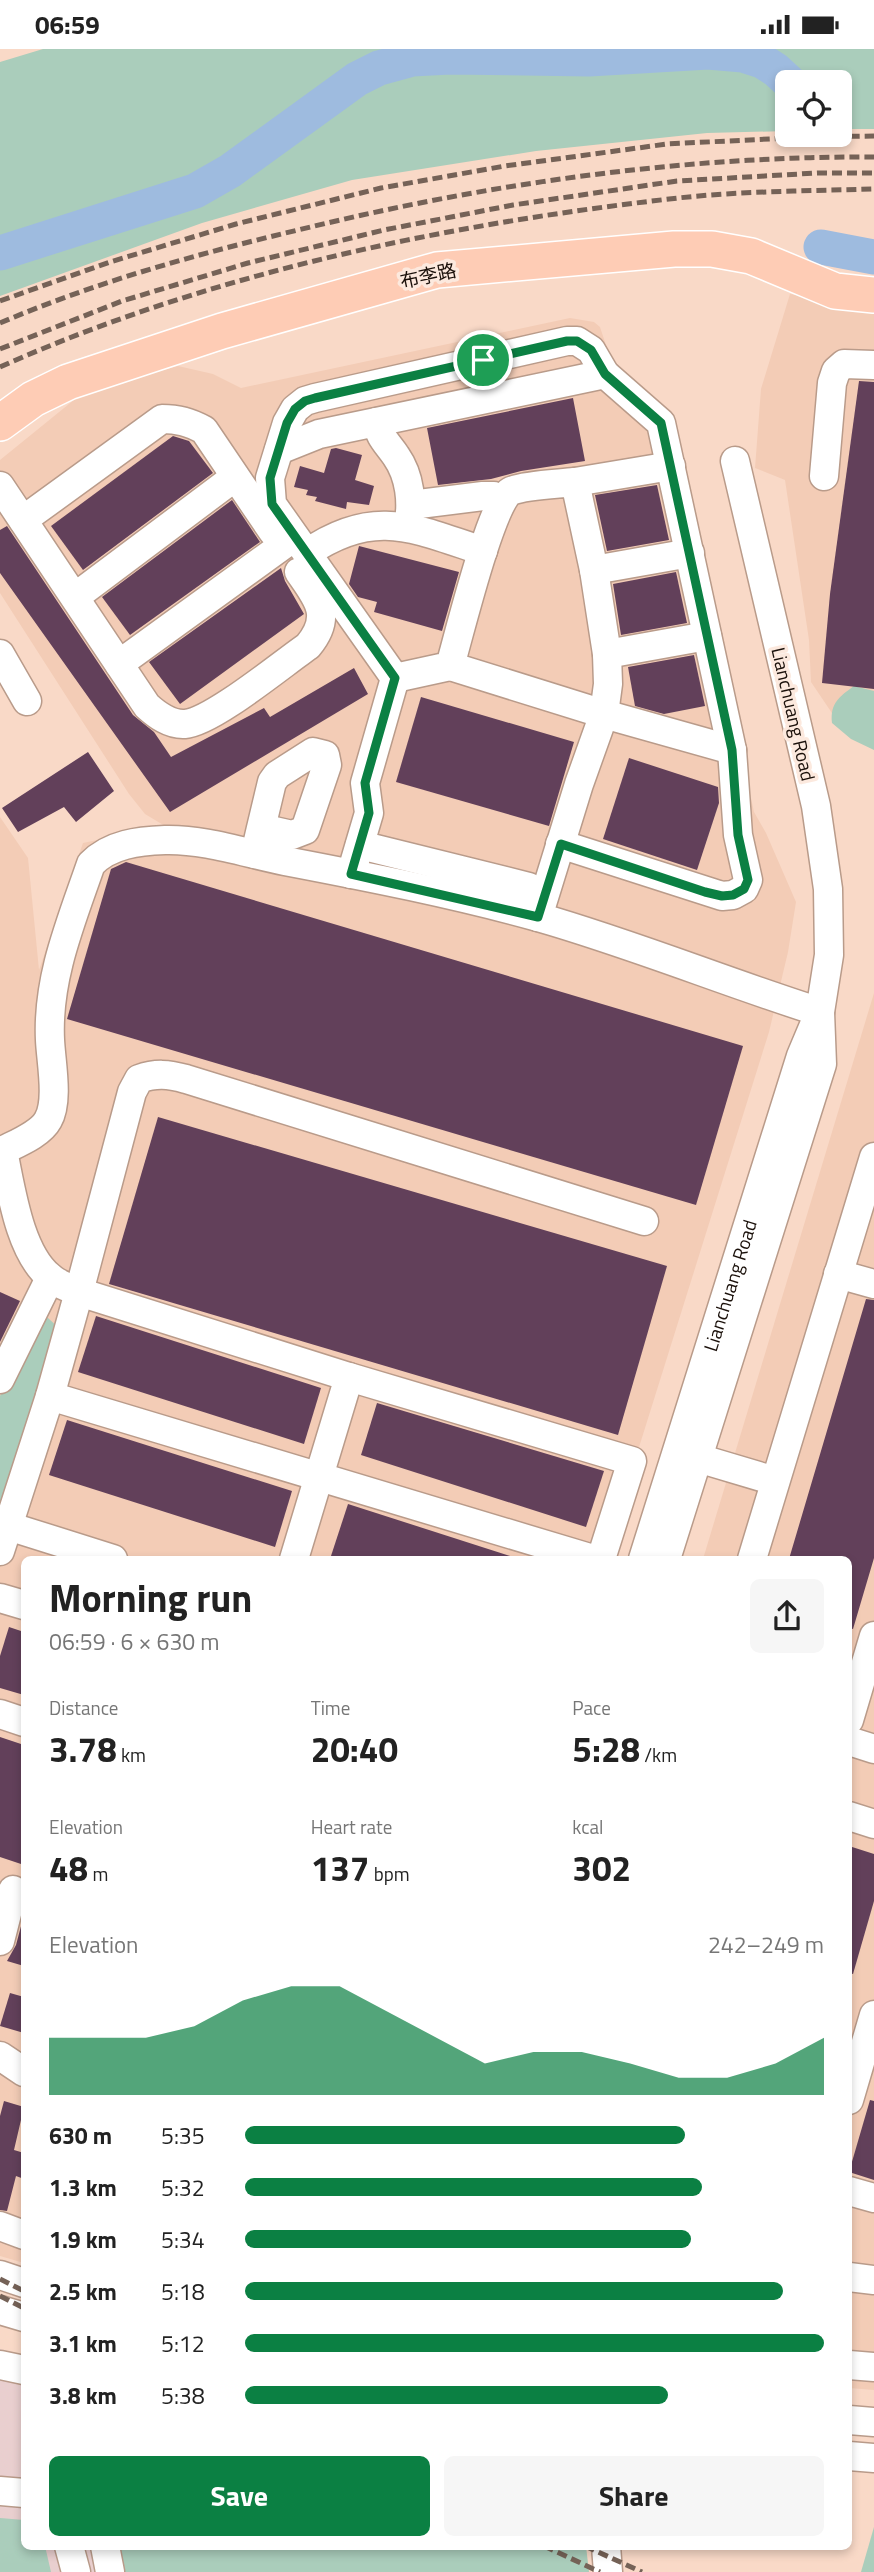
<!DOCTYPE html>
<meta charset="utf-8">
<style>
body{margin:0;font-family:"Titillium Web","Noto Sans SC",sans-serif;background:#f6f6f6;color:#222;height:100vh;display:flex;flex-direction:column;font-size:26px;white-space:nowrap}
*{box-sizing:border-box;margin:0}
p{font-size:23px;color:#767676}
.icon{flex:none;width:38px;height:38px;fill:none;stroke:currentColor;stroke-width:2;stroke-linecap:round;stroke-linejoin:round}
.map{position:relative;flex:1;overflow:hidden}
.drawer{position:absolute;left:21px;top:1507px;width:831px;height:994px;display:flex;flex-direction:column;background:#fff;border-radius:10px;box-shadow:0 4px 10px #0003}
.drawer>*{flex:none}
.controls{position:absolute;left:775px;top:21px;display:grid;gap:14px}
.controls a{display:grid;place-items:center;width:77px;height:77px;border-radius:10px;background:#fff;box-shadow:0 4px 10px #0003;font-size:35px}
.pin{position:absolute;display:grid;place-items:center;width:60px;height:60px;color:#fff;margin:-30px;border:4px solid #fff;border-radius:50%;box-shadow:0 2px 7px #0007}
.round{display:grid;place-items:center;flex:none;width:74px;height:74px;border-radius:10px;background:#f6f6f6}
.summary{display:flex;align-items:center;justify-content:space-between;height:119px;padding:0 28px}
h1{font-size:38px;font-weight:700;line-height:52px}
.metrics{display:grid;grid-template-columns:repeat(3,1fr);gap:10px;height:119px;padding:7px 28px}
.metrics div{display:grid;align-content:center}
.metrics b{font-size:35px;font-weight:700}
.metrics small{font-size:19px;font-weight:400}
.metrics p{font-size:19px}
.chart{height:196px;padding:14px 28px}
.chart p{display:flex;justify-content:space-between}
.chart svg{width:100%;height:126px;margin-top:7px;fill:#0b8043;opacity:.7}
.action{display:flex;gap:14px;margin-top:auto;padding:14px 28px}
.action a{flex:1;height:80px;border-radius:10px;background:#0b8043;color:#fff;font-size:28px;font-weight:700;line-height:80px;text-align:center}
.action a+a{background:#f6f6f6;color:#222}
ul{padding:0 28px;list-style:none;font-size:23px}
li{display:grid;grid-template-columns:112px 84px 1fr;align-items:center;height:52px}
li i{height:18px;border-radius:9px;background:#0b8043}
.status{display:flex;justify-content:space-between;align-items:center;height:49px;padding:0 35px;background:#fff;direction:ltr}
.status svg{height:19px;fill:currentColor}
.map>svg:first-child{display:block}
.built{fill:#f3ccb6}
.medical{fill:#e9cfcf}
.green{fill:#aacdbb}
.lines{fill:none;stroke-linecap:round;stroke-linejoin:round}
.river{stroke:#9ebbdf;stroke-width:35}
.building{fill:#62405a}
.minor-casing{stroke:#b99b8a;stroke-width:31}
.major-casing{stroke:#fff;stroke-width:38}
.minor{stroke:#fff;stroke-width:28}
.major{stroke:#feccb5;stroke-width:35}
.rail{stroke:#756257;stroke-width:5;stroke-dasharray:10 5;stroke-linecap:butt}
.route-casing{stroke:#fff;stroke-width:14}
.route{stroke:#0b8043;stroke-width:9}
.labels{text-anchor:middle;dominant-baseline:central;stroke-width:7;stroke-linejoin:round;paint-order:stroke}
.street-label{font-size:19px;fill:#1a100a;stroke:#fce9de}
</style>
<div class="status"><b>06:59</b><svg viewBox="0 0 49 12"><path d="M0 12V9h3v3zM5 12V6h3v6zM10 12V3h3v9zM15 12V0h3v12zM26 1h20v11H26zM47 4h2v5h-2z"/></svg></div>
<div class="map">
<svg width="874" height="2523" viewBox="0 0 874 2523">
<rect width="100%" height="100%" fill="#f9d9c7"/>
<g class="built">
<polygon points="790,245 874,257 874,684 838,673 811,633 809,591 785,431 755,419 761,340"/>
<polygon points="570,269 594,273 600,278 612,314 669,364 754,763 766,784 796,853 788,903 769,983 604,1510 24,1510 24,2214 0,2207 0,768 28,809 39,921 83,794 165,777 145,765 129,745 0,544 0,411 85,342 178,317 213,325 241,339"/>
<polygon points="874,944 874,2341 849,2339 849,1510 703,1510"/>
</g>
<polygon class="medical" points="0,2300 24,2307 24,2497 93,2497 99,2523 0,2523"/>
<g class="green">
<polygon points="43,0 874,0 874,80 840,80 840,33 788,33 787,82 707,84 536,102 352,131 202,174 0,247 0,13"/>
<path d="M 854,637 L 874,642 L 874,701 L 851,690 L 832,674 C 830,654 839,648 854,637 Z"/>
<polygon points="48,1269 62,1282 0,1489 0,1347 38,1270"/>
<polygon points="0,2469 24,2471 24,2497 45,2497 51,2523 0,2523"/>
<polygon points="874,2478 874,2523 861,2523"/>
<polygon points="116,2497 586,2497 589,2523 122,2523"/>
</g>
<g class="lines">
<g class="river">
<polyline points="821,198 874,208"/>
<polyline points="0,204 195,142 230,122 357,30 379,19 412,10 450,8 589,10 708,3 743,6 762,12 776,21 789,33"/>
</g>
</g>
<g class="building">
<polygon points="859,332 874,333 874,640 822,634 830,545"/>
<polygon points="573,349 585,412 521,422 491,430 438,436 427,379"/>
<polygon points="173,387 189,392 213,424 83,521 51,477"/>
<polygon points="336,399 362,406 355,431 374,437 369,456 347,453 346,460 315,452 317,448 306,446 308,441 294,438 300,417 324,424 331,400"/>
<polygon points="657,436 669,491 607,502 595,446"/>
<polygon points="232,451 260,493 130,586 102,548"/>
<polygon points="7,477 133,666 154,683 171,708 264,659 270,668 354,619 368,645 170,763 0,524 0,481"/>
<polygon points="359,497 459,523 442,582 374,563 377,553 358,548 349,535"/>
<polygon points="281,519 285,532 304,565 180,655 149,613"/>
<polygon points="676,523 687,574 621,586 613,535"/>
<polygon points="694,606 705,657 664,665 635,657 628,618"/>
<polygon points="421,648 574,693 549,777 396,733"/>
<polygon points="88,703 114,742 76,773 64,758 18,783 2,759"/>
<polygon points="629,709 718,738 719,754 697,821 603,790"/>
<polygon points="126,813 743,997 696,1156 67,970 111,820"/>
<polygon points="158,1068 667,1217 618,1386 109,1235"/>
<polygon points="0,1243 20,1252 0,1293"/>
<polygon points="866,1250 874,1251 874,1509 853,1580 849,1579 849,1510 789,1510"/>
<polygon points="96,1267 321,1339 304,1395 78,1323"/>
<polygon points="377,1354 604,1422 586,1478 361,1406"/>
<polygon points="67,1371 292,1442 275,1498 49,1426"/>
<polygon points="348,1455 510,1507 510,1510 330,1510"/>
<polygon points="9,1578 24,1583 24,1646 0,1639 0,1607"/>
<polygon points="0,1688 24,1696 24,1816 0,1808"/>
<polygon points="849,1797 874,1805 874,1852 853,1925 849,1924"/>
<polygon points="24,1866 24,1917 7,1912 16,1896"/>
<polygon points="10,1944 24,1948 24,1984 0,1977"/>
<polygon points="870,2051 874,2052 874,2131 849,2123"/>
<polygon points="4,2052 24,2058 14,2101 24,2104 24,2130 16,2127 7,2162 0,2161 0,2067"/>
</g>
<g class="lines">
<g class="minor-casing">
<g id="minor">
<path d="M 377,373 C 379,388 388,395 396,407 C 410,427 413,454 408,478"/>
<polyline points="279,401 319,385 605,325"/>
<polyline points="824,427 832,334 836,322 844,315 874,316"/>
<polyline points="575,433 671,417"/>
<path d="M 0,437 L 147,657 C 157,666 170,676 185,675 C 212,673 282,615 308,597 C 333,567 318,550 299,523"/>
<polyline points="411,456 483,447 494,447 501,450"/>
<path d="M 23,471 L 162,370 C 178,370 189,373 204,381 L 273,483"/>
<path d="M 307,504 C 374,458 413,479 483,502"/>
<polyline points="594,521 690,504"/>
<polyline points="75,548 235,428"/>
<polyline points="0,605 27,652"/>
<polyline points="607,605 707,587"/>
<polyline points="119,615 282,497"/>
<polyline points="450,617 604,665 732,701"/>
<path d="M 395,629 L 450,617 C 458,590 492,450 511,442 C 525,436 559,435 575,433 L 594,521 L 607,605 L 608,635 L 604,665 L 579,735 L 538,868"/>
<polyline points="360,796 529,838"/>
<polyline points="255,805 261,779 292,786 305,781 327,716 325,706 313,703 277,726 272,733 261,779"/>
<polyline points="351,825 369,764 365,734 395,629 272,455 270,429 287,374 295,360 305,352 315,349 567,292 577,292 591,301 605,325 661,374 732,701 738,786 748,831 744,840 733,846 722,847 560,795"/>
<path d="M 0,1103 C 15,1095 40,1086 48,1071 C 59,1052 51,1013 50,991 C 47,929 71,873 91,815 C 110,795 139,792 165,791 C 205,790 245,804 285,812 C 369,828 455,845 538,868 C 633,895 725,933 820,963"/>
<polyline points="838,1225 874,1235"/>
<polyline points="349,1328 632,1412 601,1510"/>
<polyline points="0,1330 50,1229"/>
<polyline points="50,1347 593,1510"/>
<polyline points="681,1404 775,1432"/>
<polyline points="8,1477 113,1510"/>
<path d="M 0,1502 L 50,1347 L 79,1243 C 70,1239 57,1235 50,1228 C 19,1203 11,1139 3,1102"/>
<path d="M 294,1510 L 349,1328 L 79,1243 L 132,1043 L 139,1030 C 156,1024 168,1025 186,1030 L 644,1172"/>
<path id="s1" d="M 643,1510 L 801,1007 L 817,969"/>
<polyline points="666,1510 822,1015 820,963 829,906 828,840 816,757 735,412"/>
<polyline points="752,1510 874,1108"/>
<polyline points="0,1549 24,1556"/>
<polyline points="0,1665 24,1673"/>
<polyline points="849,1671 874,1587"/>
<polyline points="849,1692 874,1700"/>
<polyline points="849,1767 874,1775"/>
<polyline points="0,1892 13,1841"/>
<polyline points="0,2007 24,2023"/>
<polyline points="849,2051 874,1966"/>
<polyline points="849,2142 874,2149"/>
<polyline points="0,2177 24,2186"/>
<polyline points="0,2226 24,2234"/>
<polyline points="849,2228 874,2231"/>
<polyline points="0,2261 24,2268"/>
<polyline points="0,2316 24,2321"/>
<polyline points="849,2316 874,2318"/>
<polyline points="849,2371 874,2373"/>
<polyline points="849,2407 874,2409"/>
<polyline points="0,2442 24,2444"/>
<polyline points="69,2497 76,2523"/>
<polyline points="105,2497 110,2523"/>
<polyline points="606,2497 608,2523"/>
</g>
</g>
<g class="major-casing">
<polyline id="major" points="0,374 33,350 68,333 222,282 437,221 674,200 712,200 751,207 835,242 874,246"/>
</g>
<use href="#minor" class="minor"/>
<use href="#major" class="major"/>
<g class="rail">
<polyline points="0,252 110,213 236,175 381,139 505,117 667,95 808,88 874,87"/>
<path d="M 0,274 C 96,233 197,205 298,181 C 486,135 680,107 874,108"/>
<polyline points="0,300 122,252 248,214 384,181 513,156 677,132 817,124 874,124"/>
<path d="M 0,318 C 213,223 447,175 678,149 C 742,142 809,142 874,140"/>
<polyline points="0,2230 24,2242"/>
<polyline points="0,2247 24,2259"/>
<polyline points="544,2497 600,2523"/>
<polyline points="585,2497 642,2523"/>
</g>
</g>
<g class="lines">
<g class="route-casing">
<polygon id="route" points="567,292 577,292 591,301 605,325 661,374 732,701 738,786 748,831 744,840 733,846 722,847 705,843 561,795 538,868 351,825 369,764 365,734 395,629 272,455 270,429 287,374 295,360 305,352 315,349"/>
</g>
<use href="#route" class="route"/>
</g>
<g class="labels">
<g class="street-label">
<text transform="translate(428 226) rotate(-12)">布李路</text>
<text transform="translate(794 665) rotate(77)">Lianchuang Road</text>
<text stroke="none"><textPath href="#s1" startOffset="287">Lianchuang Road</textPath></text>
</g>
</g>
</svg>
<div class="controls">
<a><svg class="icon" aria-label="locate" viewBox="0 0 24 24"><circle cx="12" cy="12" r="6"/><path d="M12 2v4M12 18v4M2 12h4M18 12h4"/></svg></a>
</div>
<div class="pin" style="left:483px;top:311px;background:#1e9e55"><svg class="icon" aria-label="arrive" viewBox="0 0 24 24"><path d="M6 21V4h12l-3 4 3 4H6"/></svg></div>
<section class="drawer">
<div class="summary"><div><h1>Morning run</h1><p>06:59 · 6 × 630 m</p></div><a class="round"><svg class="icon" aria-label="share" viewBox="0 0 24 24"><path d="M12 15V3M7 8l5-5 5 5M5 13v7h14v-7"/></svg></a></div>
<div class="metrics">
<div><p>Distance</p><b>3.78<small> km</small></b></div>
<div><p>Time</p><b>20:40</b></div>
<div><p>Pace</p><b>5:28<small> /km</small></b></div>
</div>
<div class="metrics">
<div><p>Elevation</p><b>48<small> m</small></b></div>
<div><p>Heart rate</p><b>137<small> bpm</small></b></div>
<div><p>kcal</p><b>302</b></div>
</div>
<div class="chart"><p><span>Elevation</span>242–249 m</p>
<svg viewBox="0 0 160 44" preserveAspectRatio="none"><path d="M0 44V24L10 24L20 24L30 20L40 11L50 6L60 6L70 15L80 24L90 33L100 29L110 29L120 33L130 38L140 38L150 33L160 24V44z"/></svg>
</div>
<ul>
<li><b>630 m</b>5:35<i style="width:76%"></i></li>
<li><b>1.3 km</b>5:32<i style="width:79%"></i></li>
<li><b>1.9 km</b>5:34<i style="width:77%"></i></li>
<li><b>2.5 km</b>5:18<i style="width:93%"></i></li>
<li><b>3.1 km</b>5:12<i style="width:100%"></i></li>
<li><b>3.8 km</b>5:38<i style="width:73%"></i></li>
</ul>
<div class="action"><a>Save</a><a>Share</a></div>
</section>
</div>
